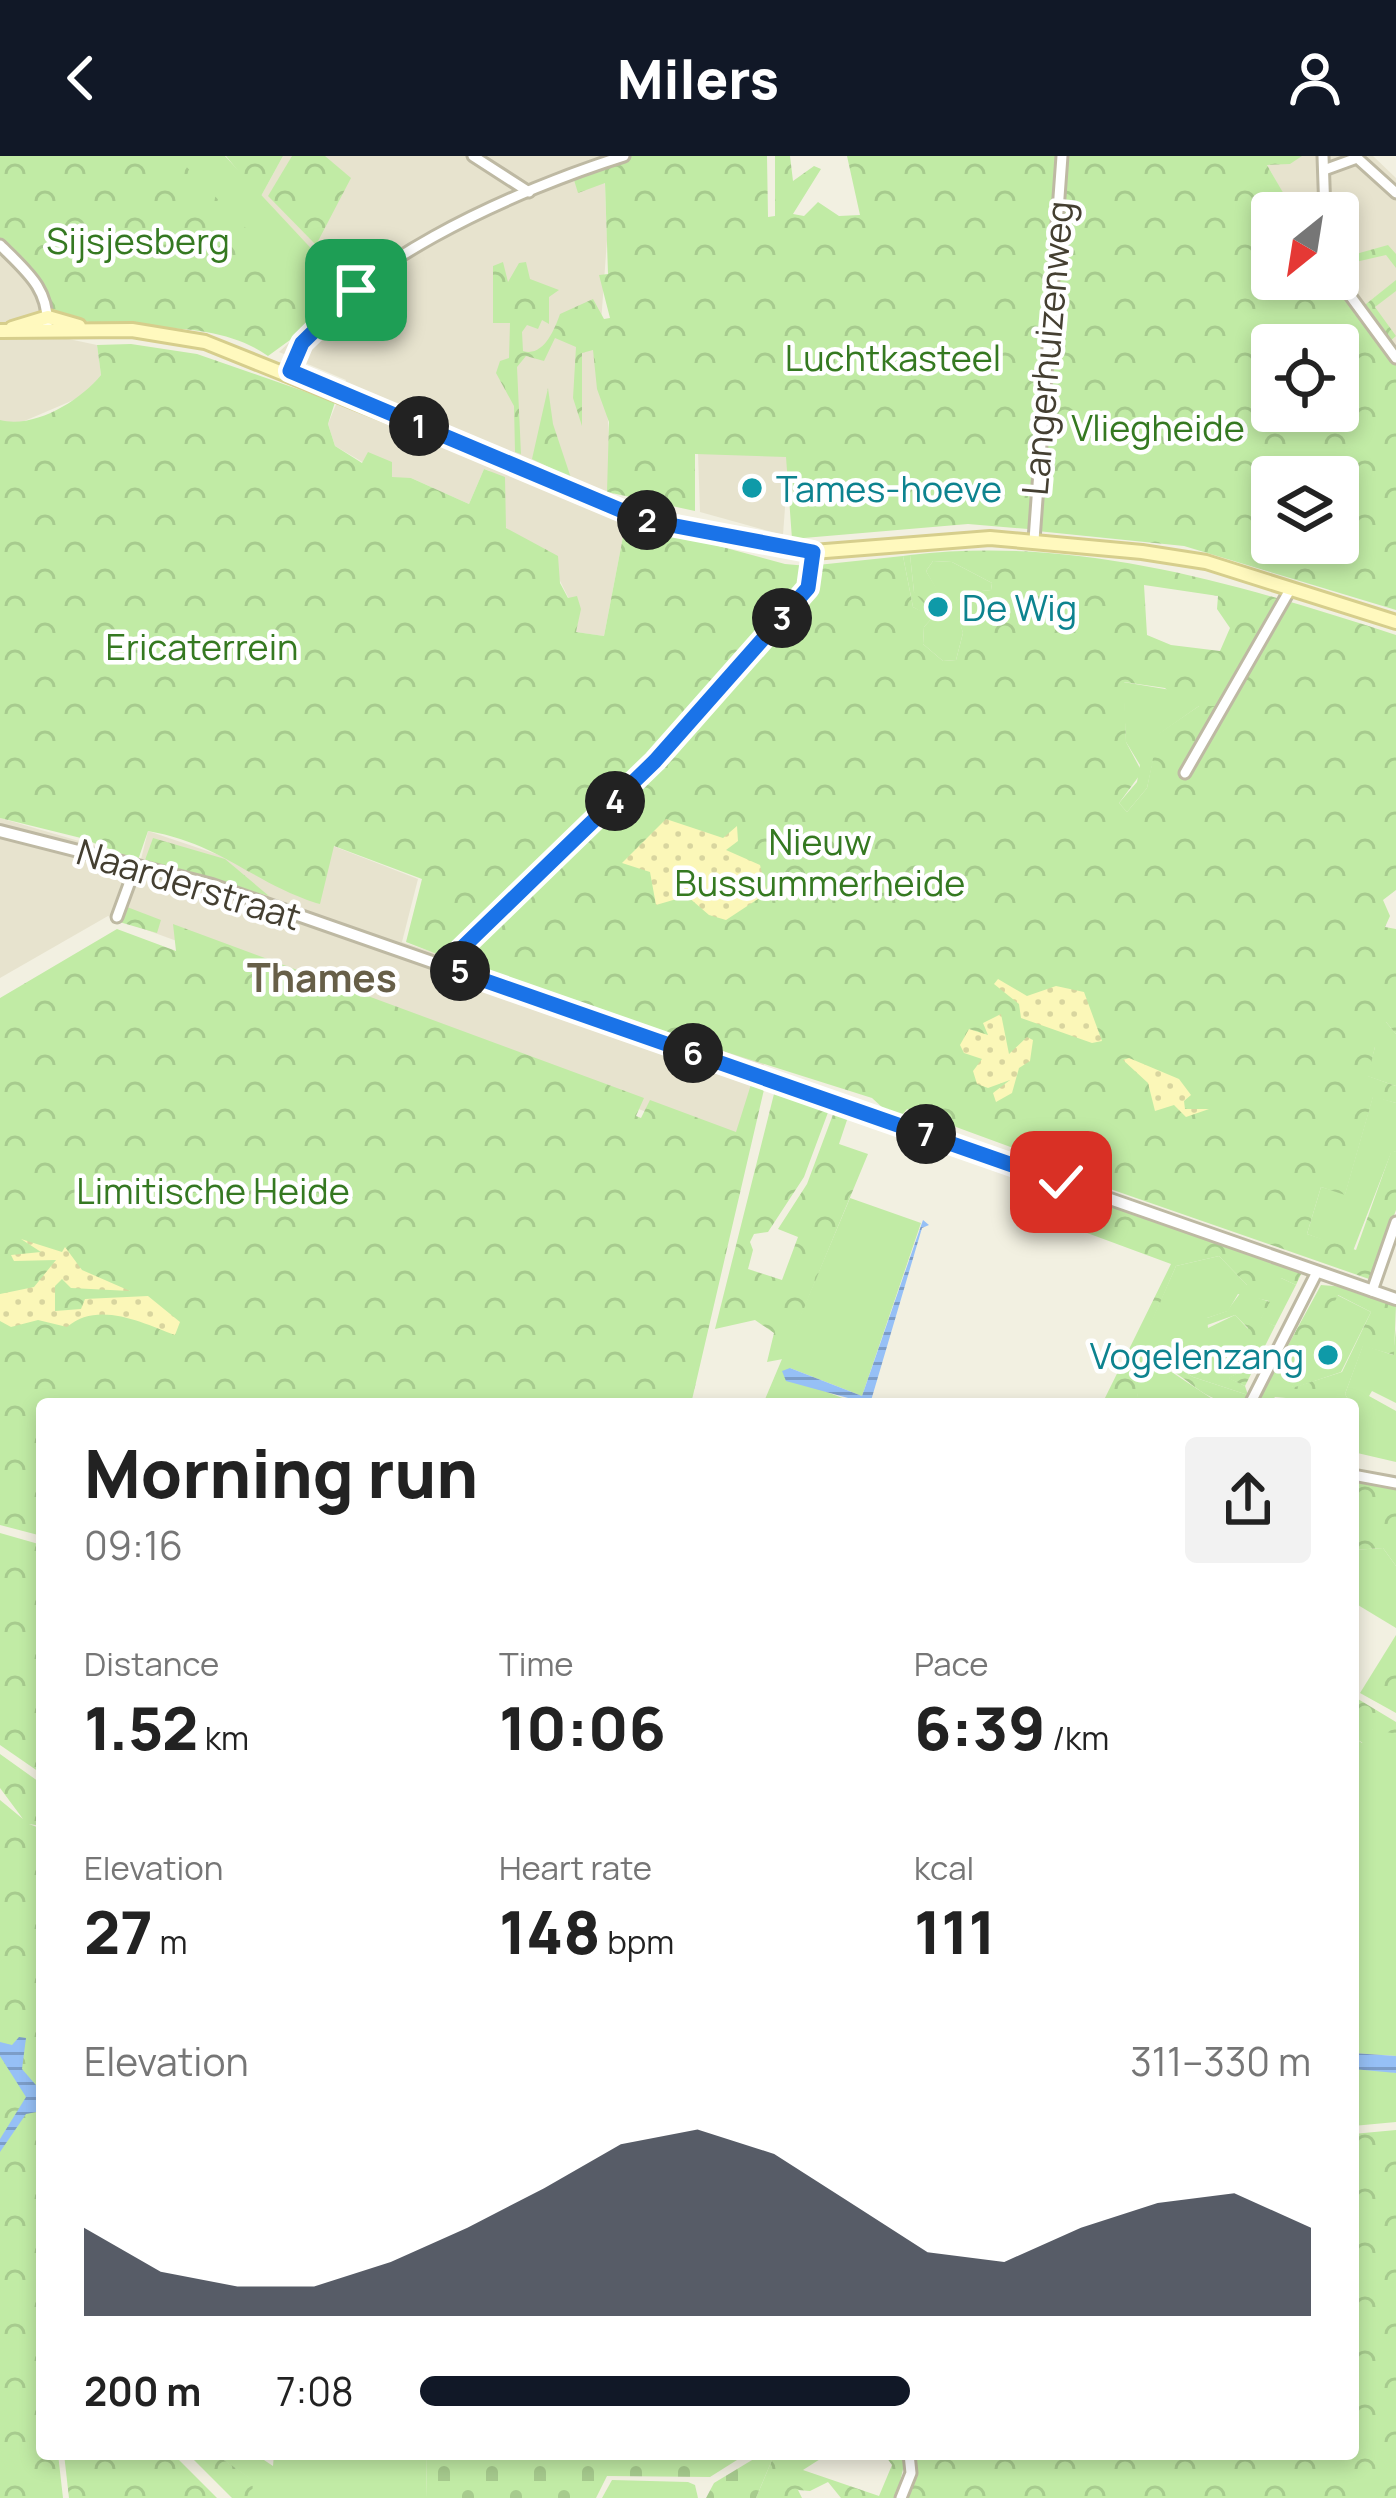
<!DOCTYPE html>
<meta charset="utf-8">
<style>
body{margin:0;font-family:Manrope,sans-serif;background:#f2f2f2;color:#222;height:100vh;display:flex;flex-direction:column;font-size:45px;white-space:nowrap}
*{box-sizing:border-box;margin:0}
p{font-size:39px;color:#767676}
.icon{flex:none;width:66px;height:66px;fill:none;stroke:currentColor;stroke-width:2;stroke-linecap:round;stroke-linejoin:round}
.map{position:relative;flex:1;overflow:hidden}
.panel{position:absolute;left:36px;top:1242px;width:1323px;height:1062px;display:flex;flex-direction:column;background:#fff;border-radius:12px;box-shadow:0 6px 18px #0003}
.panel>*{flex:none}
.needle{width:78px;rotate:210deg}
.fabs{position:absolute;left:1251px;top:36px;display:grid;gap:24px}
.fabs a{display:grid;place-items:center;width:108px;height:108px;border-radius:12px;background:#fff;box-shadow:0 6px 18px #0003;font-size:60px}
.pin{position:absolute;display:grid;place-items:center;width:102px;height:102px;color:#fff;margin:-51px;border-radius:24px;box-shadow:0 6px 18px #0006}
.km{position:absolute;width:60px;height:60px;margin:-30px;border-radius:50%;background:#222;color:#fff;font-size:33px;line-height:60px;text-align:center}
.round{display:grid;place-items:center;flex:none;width:126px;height:126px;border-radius:12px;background:#f2f2f2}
.headline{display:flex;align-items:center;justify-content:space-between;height:204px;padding:0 48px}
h1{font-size:66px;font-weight:800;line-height:90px}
.metrics{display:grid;grid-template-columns:repeat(3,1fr);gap:18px;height:204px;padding:12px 48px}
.metrics div{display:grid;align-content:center}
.metrics b{font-size:60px;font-weight:800}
.metrics small{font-size:33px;font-weight:400}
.metrics p{font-size:33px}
.chart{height:336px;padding:24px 48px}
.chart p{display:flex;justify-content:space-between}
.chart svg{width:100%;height:216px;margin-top:12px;fill:#111827;opacity:.7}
ul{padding:0 48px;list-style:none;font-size:39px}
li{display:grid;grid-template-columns:192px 144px 1fr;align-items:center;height:90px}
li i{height:30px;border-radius:15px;background:#111827}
header{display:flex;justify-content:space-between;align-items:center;height:156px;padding:0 48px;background:#111827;color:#fff;font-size:54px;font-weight:800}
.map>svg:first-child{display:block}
.residential{fill:#e7e3ce}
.green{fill:#c1eba5}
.forest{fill:url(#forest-crowns);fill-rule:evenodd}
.sand{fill:url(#sand-dots)}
.cemetery{fill:url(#cemetery-stones)}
.water{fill:url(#water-rules)}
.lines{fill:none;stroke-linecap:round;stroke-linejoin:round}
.minor-casing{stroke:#beb9a3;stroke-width:15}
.tertiary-casing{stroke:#beb9a3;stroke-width:16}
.secondary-casing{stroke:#d6ce8c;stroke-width:18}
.minor{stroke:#fff;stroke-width:9}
.tertiary{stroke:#fff;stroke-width:10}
.secondary{stroke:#fff9be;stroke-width:12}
.route-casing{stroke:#fff;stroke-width:24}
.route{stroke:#1a73e8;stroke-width:15}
.culture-dot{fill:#0f9aa8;stroke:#fff;stroke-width:4.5}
.labels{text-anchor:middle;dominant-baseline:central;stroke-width:9;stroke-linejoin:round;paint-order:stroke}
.park-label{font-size:36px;fill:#357921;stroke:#fff}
.street-label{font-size:36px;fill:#443f31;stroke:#fff}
.culture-label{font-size:36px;fill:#0d838f;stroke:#fff;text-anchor:start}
.neighbourhood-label{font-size:39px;font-weight:bold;fill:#675f48;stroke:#fff}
</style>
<header><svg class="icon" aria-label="back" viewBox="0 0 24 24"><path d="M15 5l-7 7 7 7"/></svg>Milers<svg class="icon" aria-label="person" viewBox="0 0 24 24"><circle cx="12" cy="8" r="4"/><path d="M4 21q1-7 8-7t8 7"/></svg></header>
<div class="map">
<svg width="1396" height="2342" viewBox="0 0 1396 2342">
<defs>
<pattern id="forest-crowns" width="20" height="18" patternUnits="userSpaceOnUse" patternTransform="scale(3)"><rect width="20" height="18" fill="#c1eba5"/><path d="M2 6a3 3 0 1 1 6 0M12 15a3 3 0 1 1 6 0" fill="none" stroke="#a7cb8e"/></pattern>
<pattern id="sand-dots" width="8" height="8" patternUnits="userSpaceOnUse" patternTransform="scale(3)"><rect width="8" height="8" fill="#fbf7b8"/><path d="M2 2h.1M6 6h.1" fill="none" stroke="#d8d59f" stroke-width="1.8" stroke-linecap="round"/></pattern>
<pattern id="cemetery-stones" width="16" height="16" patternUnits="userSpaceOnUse" patternTransform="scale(3)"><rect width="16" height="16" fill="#c1eba5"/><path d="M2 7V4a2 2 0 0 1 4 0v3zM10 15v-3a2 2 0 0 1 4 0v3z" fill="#a7cb8e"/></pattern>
<pattern id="water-rules" width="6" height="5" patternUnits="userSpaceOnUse" patternTransform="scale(3)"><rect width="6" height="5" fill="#96c0f6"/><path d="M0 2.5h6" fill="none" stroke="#7c9dc8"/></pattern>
</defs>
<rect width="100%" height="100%" fill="#f2f0e1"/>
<g class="residential">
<polygon points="283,0 617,0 604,5 607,84 601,167 613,336 626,365 604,480 575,476 569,443 545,395 507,374 490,315 484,313 469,348 411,322 390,322 335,290 328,268 346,224 279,196 347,131 260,42"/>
<polygon points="1262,0 1373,0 1396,22 1396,208 1335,123 1338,57 1294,57"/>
<polygon points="0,89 43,141 45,178 97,189 101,219 83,240 15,269 0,265"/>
<polygon points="698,297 789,297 783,379 700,356"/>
<polygon points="0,662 141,703 148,675 237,705 328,688 418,723 402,786 765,906 740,990 108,760 0,822"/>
</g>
<g class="green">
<polygon points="170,0 225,0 347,131 310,161"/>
<polygon points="910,399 914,436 933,442 939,438 926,415 933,405 952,406 992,427 991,434 963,437 955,449 963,477 956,504 943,505 923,488 924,471 932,462 913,451 903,400"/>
<polygon points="1123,526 1225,543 1221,550 1199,550 1159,578 1147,632 1127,656 1119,647 1137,626 1140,609 1126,586"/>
<polygon points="1347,861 1386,866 1396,878 1396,930 1367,920 1375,891"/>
<polygon points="1373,940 1396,947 1396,995 1391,997 1353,1095 1307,1078 1321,1031 1345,1038"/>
<polygon points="850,1042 921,1067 862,1240 790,1212 793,1223 858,1248 763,1248"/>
<polygon points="1219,1100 1247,1129 1281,1122 1296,1129 1275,1170 1260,1164 1269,1145 1238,1138 1228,1155 1207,1162 1208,1172 1235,1159 1248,1173 1248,1212 1229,1222 1245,1230 1248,1239 1193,1221 1140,1191 1176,1110"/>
<polygon points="1337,1139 1371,1156 1341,1216 1291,1233"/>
<polygon points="1396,1173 1396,1247 1372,1235 1369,1240 1396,1255 1396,1306 1353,1296 1355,1255 1345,1238 1363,1189 1393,1199"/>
<polygon points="1164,1211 1220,1248 1139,1248 1135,1227"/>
<polygon points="1383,1392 1396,1410 1396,1472 1353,1446 1353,1394"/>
<polygon points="1384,1572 1396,1578 1396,1900 1353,1897 1353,1606 1357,1599 1353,1581 1362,1587 1373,1573"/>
<polygon points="1372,1912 1396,1917 1396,1966 1353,1970 1353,1913"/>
<polygon points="215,2298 255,2298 273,2310 274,2298 426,2298 427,2342 252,2342 252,2324"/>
<polygon points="612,2324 688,2326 695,2329 698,2342 602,2342"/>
</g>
<g class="forest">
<path d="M 0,0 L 176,0 L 320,149 L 325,145 L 323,160 L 268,200 C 206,156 120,183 53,156 L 39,124 L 0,86 Z"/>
<polygon points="226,0 283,0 260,42"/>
<polygon points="292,0 325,0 351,22 316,89 268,40"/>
<path d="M 621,0 L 767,0 L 768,61 L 775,60 L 775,0 L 790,0 L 793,25 L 814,10 L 821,13 L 793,58 L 804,60 L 818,46 L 839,60 L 860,59 L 847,0 L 1058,0 L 1028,373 L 968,368 L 792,383 L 786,301 L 695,298 L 695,355 L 607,336 L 609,266 L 597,233 L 593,194 L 582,197 L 582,270 L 573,242 L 576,191 L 555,182 L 544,205 L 526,200 L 517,211 L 521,298 L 515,296 L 514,250 L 496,217 L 500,205 L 509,202 L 510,167 L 493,167 L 493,110 L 503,106 L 508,126 L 519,107 L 526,106 L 530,123 L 559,134 L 549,141 L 549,168 L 542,164 L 538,173 L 527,169 L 522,176 L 523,195 C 543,201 554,175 560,158 L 593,143 L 604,163 L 610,162 L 599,119 L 608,118 L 605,27 L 578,37 L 574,24 L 604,13 L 604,4 Z"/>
<path d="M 1067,0 L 1302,0 L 1290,8 L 1267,9 L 1295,57 L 1272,57 L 1272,123 L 1333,123 L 1396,208 L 1396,454 L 1184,390 L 1037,375 ZM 1272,189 L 1338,189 L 1338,255 L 1272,255 ZM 1272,321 L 1338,321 L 1338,387 L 1272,387 Z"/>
<polygon points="1388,89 1396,98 1396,112 1386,99 1338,110 1338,103"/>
<polygon points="1396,124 1396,135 1375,151 1396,180 1389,186 1361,152"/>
<path d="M 131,188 L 197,198 L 335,246 L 328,268 L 335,290 L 362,307 L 368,296 L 392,306 L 392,321 L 411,322 L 469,348 L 484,313 L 505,321 L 506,372 L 558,400 L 560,427 L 568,442 L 577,440 L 581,453 L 576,476 L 604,480 L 626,365 L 785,408 L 808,410 L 903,400 L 913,451 L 933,461 L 924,471 L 923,488 L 943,505 L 956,504 L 963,477 L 954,449 L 963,437 L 991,434 L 992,427 L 952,406 L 933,405 L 926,415 L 940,438 L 933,443 L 935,453 L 929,453 L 914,436 L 910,399 C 1077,379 1239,428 1396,479 L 1396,734 L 1383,744 L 1390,760 L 1385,771 L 1396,773 L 1396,878 L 1386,866 L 1380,870 L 1368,920 L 1396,930 L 1396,947 L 1373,941 L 1345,1039 L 1321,1031 L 1307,1078 L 1356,1094 L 1391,996 L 1396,995 L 1396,1054 L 1373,1118 L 1369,1123 L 1047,1011 L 1049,1005 L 907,953 L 902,959 L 884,953 L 872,942 L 529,834 L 406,786 L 422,723 L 334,690 L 320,748 L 316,747 C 250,725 221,688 148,675 L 138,704 L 81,682 L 0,662 L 0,264 C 34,273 80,245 101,219 L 97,189 ZM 1144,429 L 1218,440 L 1217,453 L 1230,472 L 1220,495 L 1171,489 L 1147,479 ZM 1124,526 L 1165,532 L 1177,543 L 1223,543 L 1221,550 L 1199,550 L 1158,578 L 1147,632 L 1127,656 L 1119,647 L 1142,616 L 1126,586 Z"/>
<polygon points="548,232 553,268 571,322 532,303"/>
<polygon points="153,682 225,703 269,740 145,704"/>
<polygon points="127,751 161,764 157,777 116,765"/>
<polygon points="173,768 644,942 636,960 641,962 650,944 736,976 753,922 766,925 691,1248 42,1248 42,1380 0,1369 0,842 117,773 176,795"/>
<polygon points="778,922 833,943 804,1021 768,1076 754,1078 750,1086 753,1094 748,1113 782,1124 798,1081 778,1073 807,1028 838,945 852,949 839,988 868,998 783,1203 767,1206 774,1177 755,1164 715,1173"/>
<path d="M 1064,1031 L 1302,1116 L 1296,1129 L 1281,1122 L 1277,1131 L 1247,1129 L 1219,1100 L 1176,1110 L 1141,1191 L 1193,1221 L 1248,1239 L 1243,1248 C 1204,1248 1193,1224 1164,1211 L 1136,1227 L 1139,1248 L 1102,1248 L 1171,1108 L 1052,1064 Z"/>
<path d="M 1321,1129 L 1346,1131 L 1396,1149 L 1394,1199 L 1363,1190 L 1345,1238 L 1351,1248 L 1275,1241 L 1270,1248 L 1256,1248 ZM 1338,1139 L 1371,1156 L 1342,1216 L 1292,1232 Z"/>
<polygon points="1241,1136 1270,1146 1261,1163 1275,1170 1245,1230 1228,1222 1248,1212 1236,1188 1248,1172 1235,1159 1199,1172 1207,1162 1227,1155"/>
<polygon points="1353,1313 1396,1321 1396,1410 1383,1392 1353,1394"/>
<polygon points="0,1377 42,1389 42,1618 0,1589"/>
<polygon points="1396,1479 1396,1557 1360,1537"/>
<polygon points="1353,1540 1396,1566 1396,1578 1373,1573 1368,1590 1353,1581 1359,1561 1353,1557"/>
<polygon points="0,1598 42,1628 42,1670 29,1668 42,1673 42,2298 58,2298 63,2342 0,2342 0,1644 23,1663 0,1632"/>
<polygon points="1396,1974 1396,2342 906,2342 917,2298 1353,2298 1353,1978"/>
<polygon points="64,2298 173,2298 217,2342 69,2342"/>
<polygon points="188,2298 215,2298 253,2324 252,2342 232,2342"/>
<polygon points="781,2298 828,2298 803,2314 879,2340 892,2309 884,2298 906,2301 896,2342 841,2342 828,2326 810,2335 798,2334 802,2342 756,2342 772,2304"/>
</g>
<g class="sand">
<polygon points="666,663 723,682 737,670 738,685 726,694 760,709 767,737 726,764 709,759 687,740 656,749 650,716 622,707"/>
<polygon points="998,823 1027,840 1056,830 1084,836 1102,885 1092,887 1021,862 1019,848 994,828"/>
<polygon points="1001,858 1009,898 1027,881 1033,884 1030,905 1019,912 1012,937 996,946 993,937 1010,924 988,932 977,928 973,915 982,903 964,897 960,889 969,873 988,879 983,867"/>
<polygon points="1129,902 1179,923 1191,939 1184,945 1185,953 1209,953 1186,961 1174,949 1155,955 1148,927 1123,904"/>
<path d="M 21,1083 L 62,1096 L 65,1091 L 82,1114 L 130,1135 L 71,1132 L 62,1123 L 55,1130 L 55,1155 L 81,1153 L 85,1143 L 148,1140 L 180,1166 L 175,1179 C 143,1167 98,1144 67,1171 L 38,1164 L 11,1171 L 0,1165 L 0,1138 L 34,1131 L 56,1104 L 14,1105 L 11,1099 L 41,1096 Z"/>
</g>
<g class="cemetery">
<polygon points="426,2298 733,2298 737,2304 710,2321 607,2320 596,2342 427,2342"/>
<polygon points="757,2301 772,2304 756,2342 706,2342 714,2327"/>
</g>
<g class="water">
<polygon points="923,1064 929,1069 922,1072 870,1248 786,1225 782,1215 790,1212 862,1240"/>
<polygon points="19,1881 26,1882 22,1913 42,1936 42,1955 26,1958 0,1996 0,1983 26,1941 0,1900 0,1886 12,1889"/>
<polygon points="1353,1897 1396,1900 1396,1917 1353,1913"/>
</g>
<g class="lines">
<g class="minor-casing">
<g id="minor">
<polyline points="473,0 529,36"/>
<polyline points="1323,0 1325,57"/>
<polyline points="1355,0 1396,37"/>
<polyline points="1324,14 1357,2"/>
<path d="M 0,89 C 26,115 50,133 47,172"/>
<polyline points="1338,123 1396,202"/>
<path d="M 289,215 C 328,112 525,31 624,0"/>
<polyline points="1034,384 1062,0"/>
<polyline points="1185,617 1291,432"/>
<polyline points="117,761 136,709"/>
<polyline points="449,812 461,793 655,605 808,432 813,396"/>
<polyline points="1372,1135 1396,1066"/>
<polyline points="1250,1248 1317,1116"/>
<polyline points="1353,1319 1396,1327"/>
<polyline points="901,2342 911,2317 909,2298"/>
</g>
</g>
<g class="tertiary-casing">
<polyline id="tertiary" points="0,675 212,729 1396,1143"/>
</g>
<g class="secondary-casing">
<g id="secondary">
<polyline points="12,172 48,161 79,170"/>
<polyline points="0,175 132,174 205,186 636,359"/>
<polyline points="633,356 727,382 813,396 990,382 1142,396 1206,406 1396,466"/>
</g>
</g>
<use href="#minor" class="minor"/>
<use href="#tertiary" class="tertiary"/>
<use href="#secondary" class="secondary"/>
</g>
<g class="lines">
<g class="route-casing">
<polyline id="route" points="356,134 302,187 290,215 644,364 813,396 808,432 655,605 461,793 449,812 1061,1026"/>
</g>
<use href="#route" class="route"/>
</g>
<g class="culture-dot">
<circle cx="752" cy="332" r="12"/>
<circle cx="938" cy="451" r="12"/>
<circle cx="1328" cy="1199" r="12"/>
</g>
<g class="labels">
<g class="park-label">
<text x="138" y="84">Sijsjesberg</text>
<text x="893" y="201">Luchtkasteel</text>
<text x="1158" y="271">Vliegheide</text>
<text x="202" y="490">Ericaterrein</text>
<text x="820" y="685">Nieuw<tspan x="820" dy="41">Bussummerheide</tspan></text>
<text x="213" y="1034">Limitische Heide</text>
</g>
<g class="street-label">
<text transform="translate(1047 192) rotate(-85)">Langerhuizenweg</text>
<text transform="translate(189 728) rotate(17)">Naarderstraat</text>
</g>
<g class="culture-label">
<text x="776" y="332">Tames-hoeve</text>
<text x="962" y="451">De Wig</text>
<text x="1304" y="1199" text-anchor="end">Vogelenzang</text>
</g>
<g class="neighbourhood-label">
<text x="322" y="821">Thames</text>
</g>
</g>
</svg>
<div class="fabs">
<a><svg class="needle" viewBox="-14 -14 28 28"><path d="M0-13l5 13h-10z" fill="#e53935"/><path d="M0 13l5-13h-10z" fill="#767676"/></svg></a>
<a><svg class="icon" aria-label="locate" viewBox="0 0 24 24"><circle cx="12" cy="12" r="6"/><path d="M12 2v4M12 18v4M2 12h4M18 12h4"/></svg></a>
<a><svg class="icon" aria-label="layers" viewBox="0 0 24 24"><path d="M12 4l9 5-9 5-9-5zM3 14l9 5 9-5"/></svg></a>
</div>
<div class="pin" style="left:356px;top:134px;background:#1e9e55"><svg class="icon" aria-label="arrive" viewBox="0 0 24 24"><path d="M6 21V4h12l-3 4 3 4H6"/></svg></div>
<div class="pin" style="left:1061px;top:1026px;background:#d93025"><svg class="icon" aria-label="check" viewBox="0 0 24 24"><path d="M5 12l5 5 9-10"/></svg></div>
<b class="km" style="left:419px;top:270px">1</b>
<b class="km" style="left:647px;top:364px">2</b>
<b class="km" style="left:782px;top:462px">3</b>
<b class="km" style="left:615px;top:645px">4</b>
<b class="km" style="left:460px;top:815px">5</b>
<b class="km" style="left:693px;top:897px">6</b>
<b class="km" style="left:926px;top:978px">7</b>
<section class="panel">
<div class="headline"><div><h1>Morning run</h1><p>09:16</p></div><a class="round"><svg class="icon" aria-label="share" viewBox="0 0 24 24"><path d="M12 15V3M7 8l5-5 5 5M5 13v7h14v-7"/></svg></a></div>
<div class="metrics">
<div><p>Distance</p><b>1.52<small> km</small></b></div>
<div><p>Time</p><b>10:06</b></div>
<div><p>Pace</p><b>6:39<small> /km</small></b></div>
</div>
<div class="metrics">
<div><p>Elevation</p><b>27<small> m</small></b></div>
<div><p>Heart rate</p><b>148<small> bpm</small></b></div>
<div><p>kcal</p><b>111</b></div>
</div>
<div class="chart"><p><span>Elevation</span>311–330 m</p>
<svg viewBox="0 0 160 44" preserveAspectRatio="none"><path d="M0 44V26L10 35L20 38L30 38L40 33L50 26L60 18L70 9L80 6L90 11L100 21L110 31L120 33L130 26L140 21L150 19L160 26V44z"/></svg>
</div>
<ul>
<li><b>200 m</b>7:08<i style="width:55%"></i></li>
</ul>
</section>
</div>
